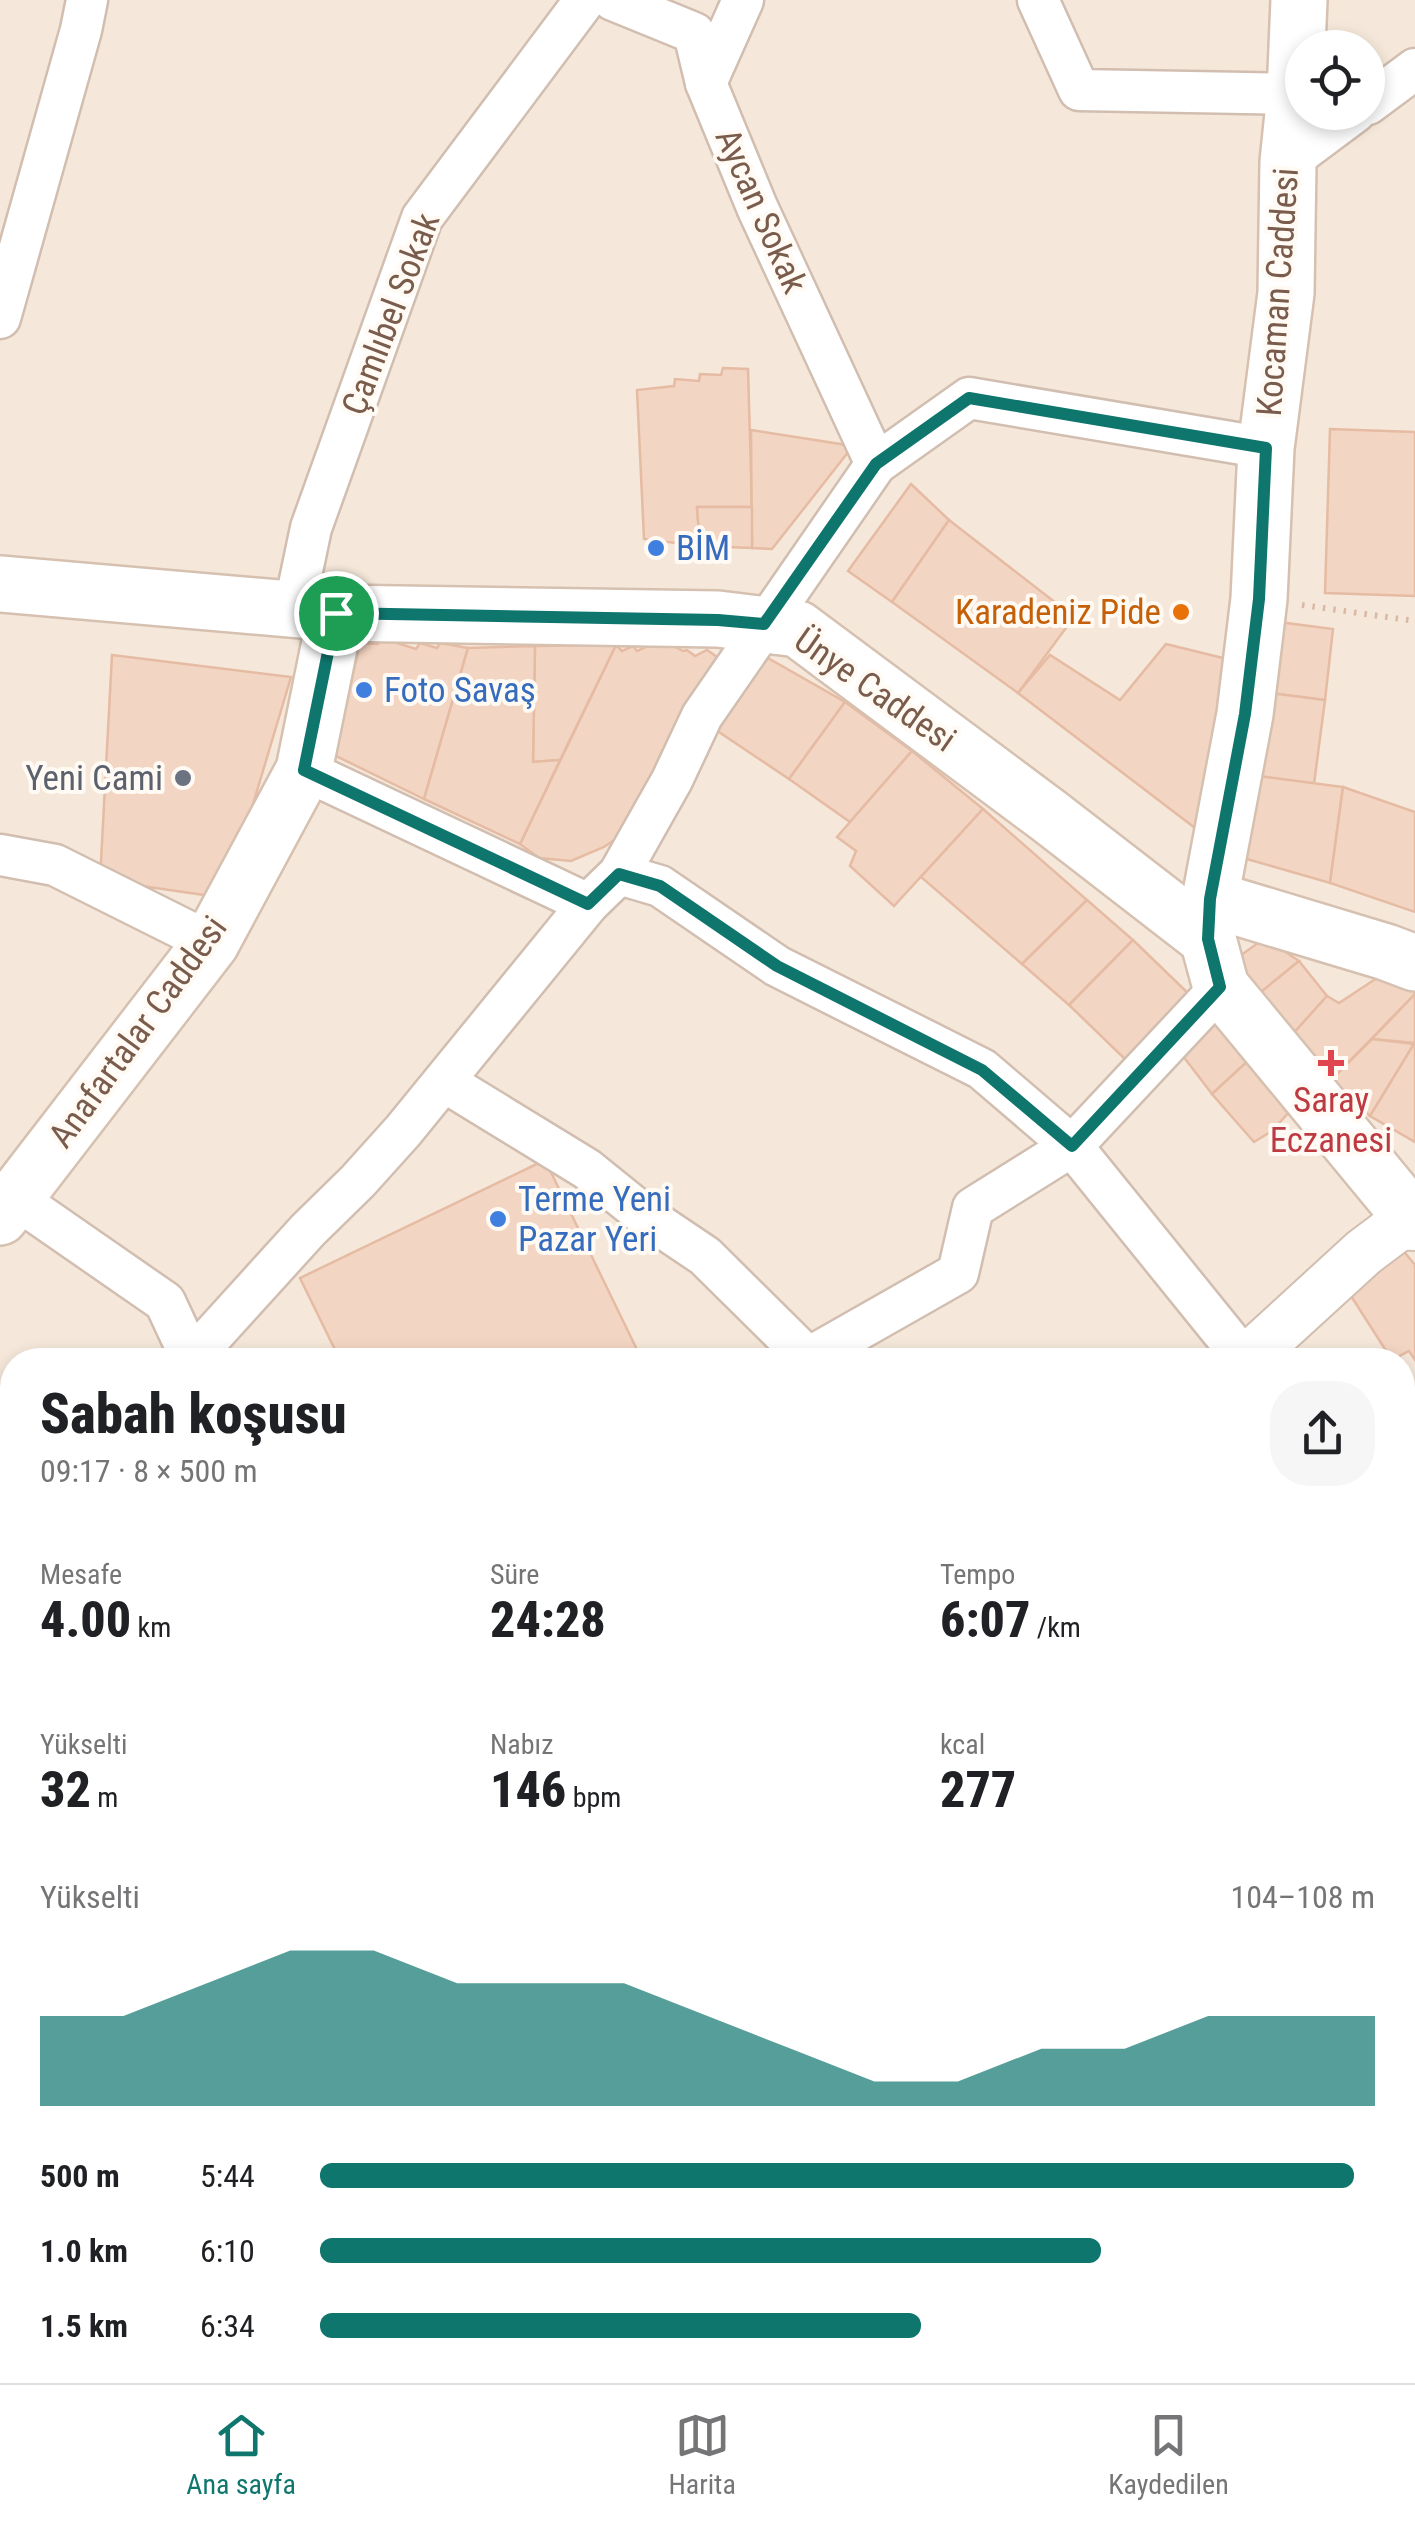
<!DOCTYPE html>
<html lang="tr">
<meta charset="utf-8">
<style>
body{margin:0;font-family:"Roboto Condensed",sans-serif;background:#f6f6f6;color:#202124;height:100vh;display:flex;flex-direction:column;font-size:38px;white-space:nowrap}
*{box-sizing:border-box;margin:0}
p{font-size:32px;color:#757577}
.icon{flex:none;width:55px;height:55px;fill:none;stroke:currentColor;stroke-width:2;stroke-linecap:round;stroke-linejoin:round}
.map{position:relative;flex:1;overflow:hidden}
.sheet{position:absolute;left:0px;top:1348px;width:1415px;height:1038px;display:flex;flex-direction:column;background:#fff;border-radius:40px 40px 0 0;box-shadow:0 5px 15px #0003}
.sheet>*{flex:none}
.controls{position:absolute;left:1285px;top:30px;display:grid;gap:20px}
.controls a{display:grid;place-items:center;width:100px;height:100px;border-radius:50%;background:#fff;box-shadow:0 5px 15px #0003;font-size:50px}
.pin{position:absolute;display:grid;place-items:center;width:85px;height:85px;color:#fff;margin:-42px;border:5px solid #fff;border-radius:50%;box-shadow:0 2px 10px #0007}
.round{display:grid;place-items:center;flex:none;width:105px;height:105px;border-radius:40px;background:#f6f6f6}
.summary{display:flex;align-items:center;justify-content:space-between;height:170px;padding:0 40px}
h1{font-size:55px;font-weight:800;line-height:75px}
.stats{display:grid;grid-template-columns:repeat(3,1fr);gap:15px;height:170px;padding:10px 40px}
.stats div{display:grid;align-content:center}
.stats b{font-size:50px;font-weight:800}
.stats small{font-size:28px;font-weight:400}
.stats p{font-size:28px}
.chart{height:280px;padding:20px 40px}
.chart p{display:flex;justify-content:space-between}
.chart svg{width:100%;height:180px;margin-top:10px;fill:#0f766e;opacity:.7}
ul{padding:0 40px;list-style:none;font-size:32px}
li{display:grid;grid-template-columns:160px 120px 1fr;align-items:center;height:75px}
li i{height:25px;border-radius:12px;background:#0f766e}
.dock{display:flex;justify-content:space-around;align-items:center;height:140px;border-top:2px solid #e0e0e0;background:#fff;font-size:28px;color:#757577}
.dock a{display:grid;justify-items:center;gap:5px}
.dock .current{color:#0f766e}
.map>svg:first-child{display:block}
.residential{fill:#f5e8da;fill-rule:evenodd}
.green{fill:#d8ecc9}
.water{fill:#bfe3e8;stroke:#a5d3da;stroke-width:2.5}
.building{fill:#f3d5c3;stroke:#e6bba3;stroke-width:2.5}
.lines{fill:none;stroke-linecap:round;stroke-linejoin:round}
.minor-casing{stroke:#d1beb0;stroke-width:45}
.tertiary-casing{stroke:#d1beb0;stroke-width:52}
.secondary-casing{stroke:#d6c0b0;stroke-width:60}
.path{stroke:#d9b8a5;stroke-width:6;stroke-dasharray:2.5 8;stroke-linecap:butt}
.minor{stroke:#fff;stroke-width:40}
.tertiary{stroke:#fff;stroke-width:48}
.secondary{stroke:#fff;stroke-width:55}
.route-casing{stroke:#fff;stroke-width:20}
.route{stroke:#0f766e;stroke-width:12}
.shop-dot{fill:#3f7fe0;stroke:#fffaf3;stroke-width:4}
.food-dot{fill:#e8710a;stroke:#fffaf3;stroke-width:4}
.worship-dot{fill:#6b7280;stroke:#fffaf3;stroke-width:4}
.health-dot{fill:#e0444e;stroke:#fffaf3;stroke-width:4}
.labels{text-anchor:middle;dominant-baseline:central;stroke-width:8;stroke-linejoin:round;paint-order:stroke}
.street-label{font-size:35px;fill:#7a5c4d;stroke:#fffaf3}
.shop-label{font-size:35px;fill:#366cbe;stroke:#fffaf3;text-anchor:start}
.food-label{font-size:35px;fill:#c56008;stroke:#fffaf3;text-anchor:end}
.worship-label{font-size:35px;fill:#5b616d;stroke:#fffaf3;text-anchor:end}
.health-label{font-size:35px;fill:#be3a42;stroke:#fffaf3}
</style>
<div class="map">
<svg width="1415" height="2383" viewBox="0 0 1415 2383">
<rect width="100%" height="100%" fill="#fdf6ec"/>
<g class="residential">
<path d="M 0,0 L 1415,0 L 1415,1381 L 1403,1389 L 1402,1360 L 12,1360 L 12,2156 L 0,2163 ZM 1302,48 L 1368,48 L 1368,112 L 1302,112 Z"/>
<polygon points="1415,1651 1415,2383 488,2383 506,2372 1402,2372 1402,1660"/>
</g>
<polygon class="green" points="251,2373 357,2373 364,2383 234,2383"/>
<g class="water">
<polygon points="1415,1400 1415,1639 1403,1648 1402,1407"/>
<polygon points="12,2173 12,2372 202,2373 184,2383 0,2383 0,2180"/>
</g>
<g class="building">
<polygon points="723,368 748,369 752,507 697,507 700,546 644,539 637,390 674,386 675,379 699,381 700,374 721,375"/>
<polygon points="1330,429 1415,432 1415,596 1325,593"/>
<polygon points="751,430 853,446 772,549 752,548"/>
<polygon points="911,484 949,520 892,602 848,571"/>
<polygon points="697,507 752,507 752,548 700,546"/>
<polygon points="949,520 1074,617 1018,693 892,602"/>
<polygon points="1271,621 1333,629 1325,700 1262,692"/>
<polygon points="381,638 416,649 420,643 437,648 440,643 468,648 424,799 334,755 360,643 378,644"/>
<polygon points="658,638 683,651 687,650 695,656 707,650 726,663 626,832 604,847 571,861 539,858 520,844 616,645 622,651 633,646 637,651 653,644"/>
<polygon points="1166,644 1239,662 1199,831 1018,693 1050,655 1120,700"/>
<polygon points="616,645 560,760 533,762 535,646"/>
<polygon points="535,646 533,762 560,760 520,844 424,799 468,648"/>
<polygon points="761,654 845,702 789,779 716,730"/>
<polygon points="112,655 291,677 225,898 100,880"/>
<polygon points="1262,692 1325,700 1314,784 1250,775"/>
<polygon points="845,702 912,751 850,822 789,779"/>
<polygon points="912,751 983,809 894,906 850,866 856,851 837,837"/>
<polygon points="1250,775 1343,787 1330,883 1240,857"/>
<polygon points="1343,787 1415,812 1415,912 1330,883"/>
<polygon points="983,809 1087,900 1022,964 921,877"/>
<polygon points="1087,900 1133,940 1069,1005 1022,964"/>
<polygon points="1265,938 1299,961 1255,997 1230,963"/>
<polygon points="1133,940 1191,996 1128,1062 1069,1005"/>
<polygon points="1299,961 1327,996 1292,1035 1255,997"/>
<polygon points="1380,976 1415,985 1415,994 1331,1080 1292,1035 1327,996 1339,1003"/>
<polygon points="1415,994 1415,1043 1372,1039"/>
<polygon points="1213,1014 1251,1058 1212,1094 1176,1047"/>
<polygon points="1372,1039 1414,1044 1370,1116 1331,1080"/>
<polygon points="1414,1044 1415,1044 1415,1142 1370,1116"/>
<polygon points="1251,1058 1290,1111 1272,1131 1254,1142 1212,1094"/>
<polygon points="545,1160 642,1360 340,1360 300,1278"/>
<polygon points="1401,1248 1415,1265 1415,1360 1409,1351 1392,1360 1344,1285"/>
<polygon points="1415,1721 1415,1793 1402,1794 1402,1727"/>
<polygon points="1415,1854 1415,1911 1402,1912 1402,1856"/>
<polygon points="1415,1996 1415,2074 1402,2075 1402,1997"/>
<polygon points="1415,2074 1415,2136 1402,2136 1402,2075"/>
<polygon points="1402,2194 1415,2194 1415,2383 1364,2383 1365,2372 1402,2372"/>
<polygon points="878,2372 1035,2372 1032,2383 880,2383"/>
<polygon points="1195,2372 1251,2372 1251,2381"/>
<polygon points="1294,2372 1365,2372 1364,2383 1293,2383"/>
</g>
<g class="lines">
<g class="minor-casing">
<g id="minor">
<polyline points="613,0 694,33 706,83 757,207 876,464"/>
<polyline points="1038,0 1079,90 1295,94"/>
<polyline points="706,83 743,0"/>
<polyline points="1368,104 1415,69"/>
<polyline points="1288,162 1355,112"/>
<polyline points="0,318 81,30 87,0"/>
<polyline points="294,609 311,528 422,218 585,0"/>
<polyline points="304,770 588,904"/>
<polyline points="0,855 55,865 211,943"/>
<polyline points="619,874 660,886 777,966 982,1069 1072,1146 1245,1360"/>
<polyline points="445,1082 587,1169 644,1215 705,1256 810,1360"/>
<polyline points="15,1198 165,1302 192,1360"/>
<polyline points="191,1359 308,1230 358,1181 403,1131 588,904 619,874 672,780 702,716 876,464 969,398 1266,448"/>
<polyline points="805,1360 958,1273 973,1208 1072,1146 1221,987"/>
<polyline points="0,1528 12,1538"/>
<polyline points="0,1772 12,1782"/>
<polyline points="715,2372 720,2383"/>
<polyline points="1066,2383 1070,2372"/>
<polyline points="1270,2383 1271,2372"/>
</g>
</g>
<g class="tertiary-casing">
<g id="tertiary">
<polyline points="1246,1360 1364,1252 1400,1225 1415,1226"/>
<polyline points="1402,1981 1415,1980"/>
<polyline points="0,2003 12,1996"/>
<polyline points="1402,2163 1415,2162"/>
<polyline points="483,2383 500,2372"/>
</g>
</g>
<g class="secondary-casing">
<g id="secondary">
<polyline points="1299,0 1295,94 1288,162 1286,293 1266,448 1259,599 1245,714 1210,899 1208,939 1221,987 1415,1222"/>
<polyline points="0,584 336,613 718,619 798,629 1049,816 1208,939"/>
<polyline points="1210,899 1386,952 1415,963"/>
<polyline points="0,1217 211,943 304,770 336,613"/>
</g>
</g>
<g class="path">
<polyline points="1302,605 1415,621"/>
<polyline points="1402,1674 1415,1666"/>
<polyline points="0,2144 12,2137"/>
<polyline points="221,2383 239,2372"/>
</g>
<use href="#minor" class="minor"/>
<use href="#tertiary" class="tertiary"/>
<use href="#secondary" class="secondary"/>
</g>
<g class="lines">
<g class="route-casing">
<polygon id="route" points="969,398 1266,448 1259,599 1245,714 1210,899 1208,939 1220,987 1072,1146 982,1070 777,966 660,886 619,874 588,904 304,770 336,613 718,620 764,624 876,464"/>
</g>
<use href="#route" class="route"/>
</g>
<g class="shop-dot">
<circle cx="656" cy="548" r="10"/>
<circle cx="364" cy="690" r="10"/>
<circle cx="498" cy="1219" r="10"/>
</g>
<circle class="food-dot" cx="1181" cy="612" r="10"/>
<circle class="worship-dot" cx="183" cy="778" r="10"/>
<path class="health-dot" d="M1326 1048h10v10h10v10h-10v10h-10v-10h-10v-10h10z"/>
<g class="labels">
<g class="street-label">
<text transform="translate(761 211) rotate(66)">Aycan Sokak</text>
<text transform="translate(1278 292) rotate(-86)">Kocaman Caddesi</text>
<text transform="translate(391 314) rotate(-69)">Çamlıbel Sokak</text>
<text transform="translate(875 690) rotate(35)">Ünye Caddesi</text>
<text transform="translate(138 1032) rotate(-54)">Anafartalar Caddesi</text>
</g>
<g class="shop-label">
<text x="676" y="548">BİM</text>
<text x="384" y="690">Foto Savaş</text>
<text x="518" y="1199">Terme Yeni<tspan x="518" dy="40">Pazar Yeri</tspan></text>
</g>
<g class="food-label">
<text x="1161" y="612">Karadeniz Pide</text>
</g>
<g class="worship-label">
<text x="163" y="778">Yeni Cami</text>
</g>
<g class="health-label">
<text x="1331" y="1100">Saray<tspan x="1331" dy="40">Eczanesi</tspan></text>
</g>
</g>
</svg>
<div class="controls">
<a><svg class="icon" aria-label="locate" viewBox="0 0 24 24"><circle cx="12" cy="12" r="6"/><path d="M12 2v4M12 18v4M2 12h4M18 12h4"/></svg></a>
</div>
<div class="pin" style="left:336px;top:613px;background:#1e9e55"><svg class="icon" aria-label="arrive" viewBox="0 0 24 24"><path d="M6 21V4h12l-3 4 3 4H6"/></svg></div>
<section class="sheet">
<div class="summary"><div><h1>Sabah koşusu</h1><p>09:17 · 8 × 500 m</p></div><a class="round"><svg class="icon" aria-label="share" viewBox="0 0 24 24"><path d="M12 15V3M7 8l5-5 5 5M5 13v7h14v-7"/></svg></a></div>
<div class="stats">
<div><p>Mesafe</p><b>4.00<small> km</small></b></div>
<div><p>Süre</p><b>24:28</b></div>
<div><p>Tempo</p><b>6:07<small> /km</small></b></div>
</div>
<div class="stats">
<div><p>Yükselti</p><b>32<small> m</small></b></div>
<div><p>Nabız</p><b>146<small> bpm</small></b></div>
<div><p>kcal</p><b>277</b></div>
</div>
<div class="chart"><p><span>Yükselti</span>104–108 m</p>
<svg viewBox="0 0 160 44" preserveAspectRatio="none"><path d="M0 44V22L10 22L20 14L30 6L40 6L50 14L60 14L70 14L80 22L90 30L100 38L110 38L120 30L130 30L140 22L150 22L160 22V44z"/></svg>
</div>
<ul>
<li><b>500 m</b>5:44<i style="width:98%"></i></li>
<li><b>1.0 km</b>6:10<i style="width:74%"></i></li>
<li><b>1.5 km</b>6:34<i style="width:57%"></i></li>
</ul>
</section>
</div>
<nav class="dock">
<a class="current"><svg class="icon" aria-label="home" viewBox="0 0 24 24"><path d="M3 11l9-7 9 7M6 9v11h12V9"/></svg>Ana sayfa</a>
<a><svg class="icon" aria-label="map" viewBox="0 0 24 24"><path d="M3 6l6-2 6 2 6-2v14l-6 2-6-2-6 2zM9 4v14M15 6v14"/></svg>Harita</a>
<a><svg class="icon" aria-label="saved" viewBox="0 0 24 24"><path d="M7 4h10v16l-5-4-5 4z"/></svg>Kaydedilen</a>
</nav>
